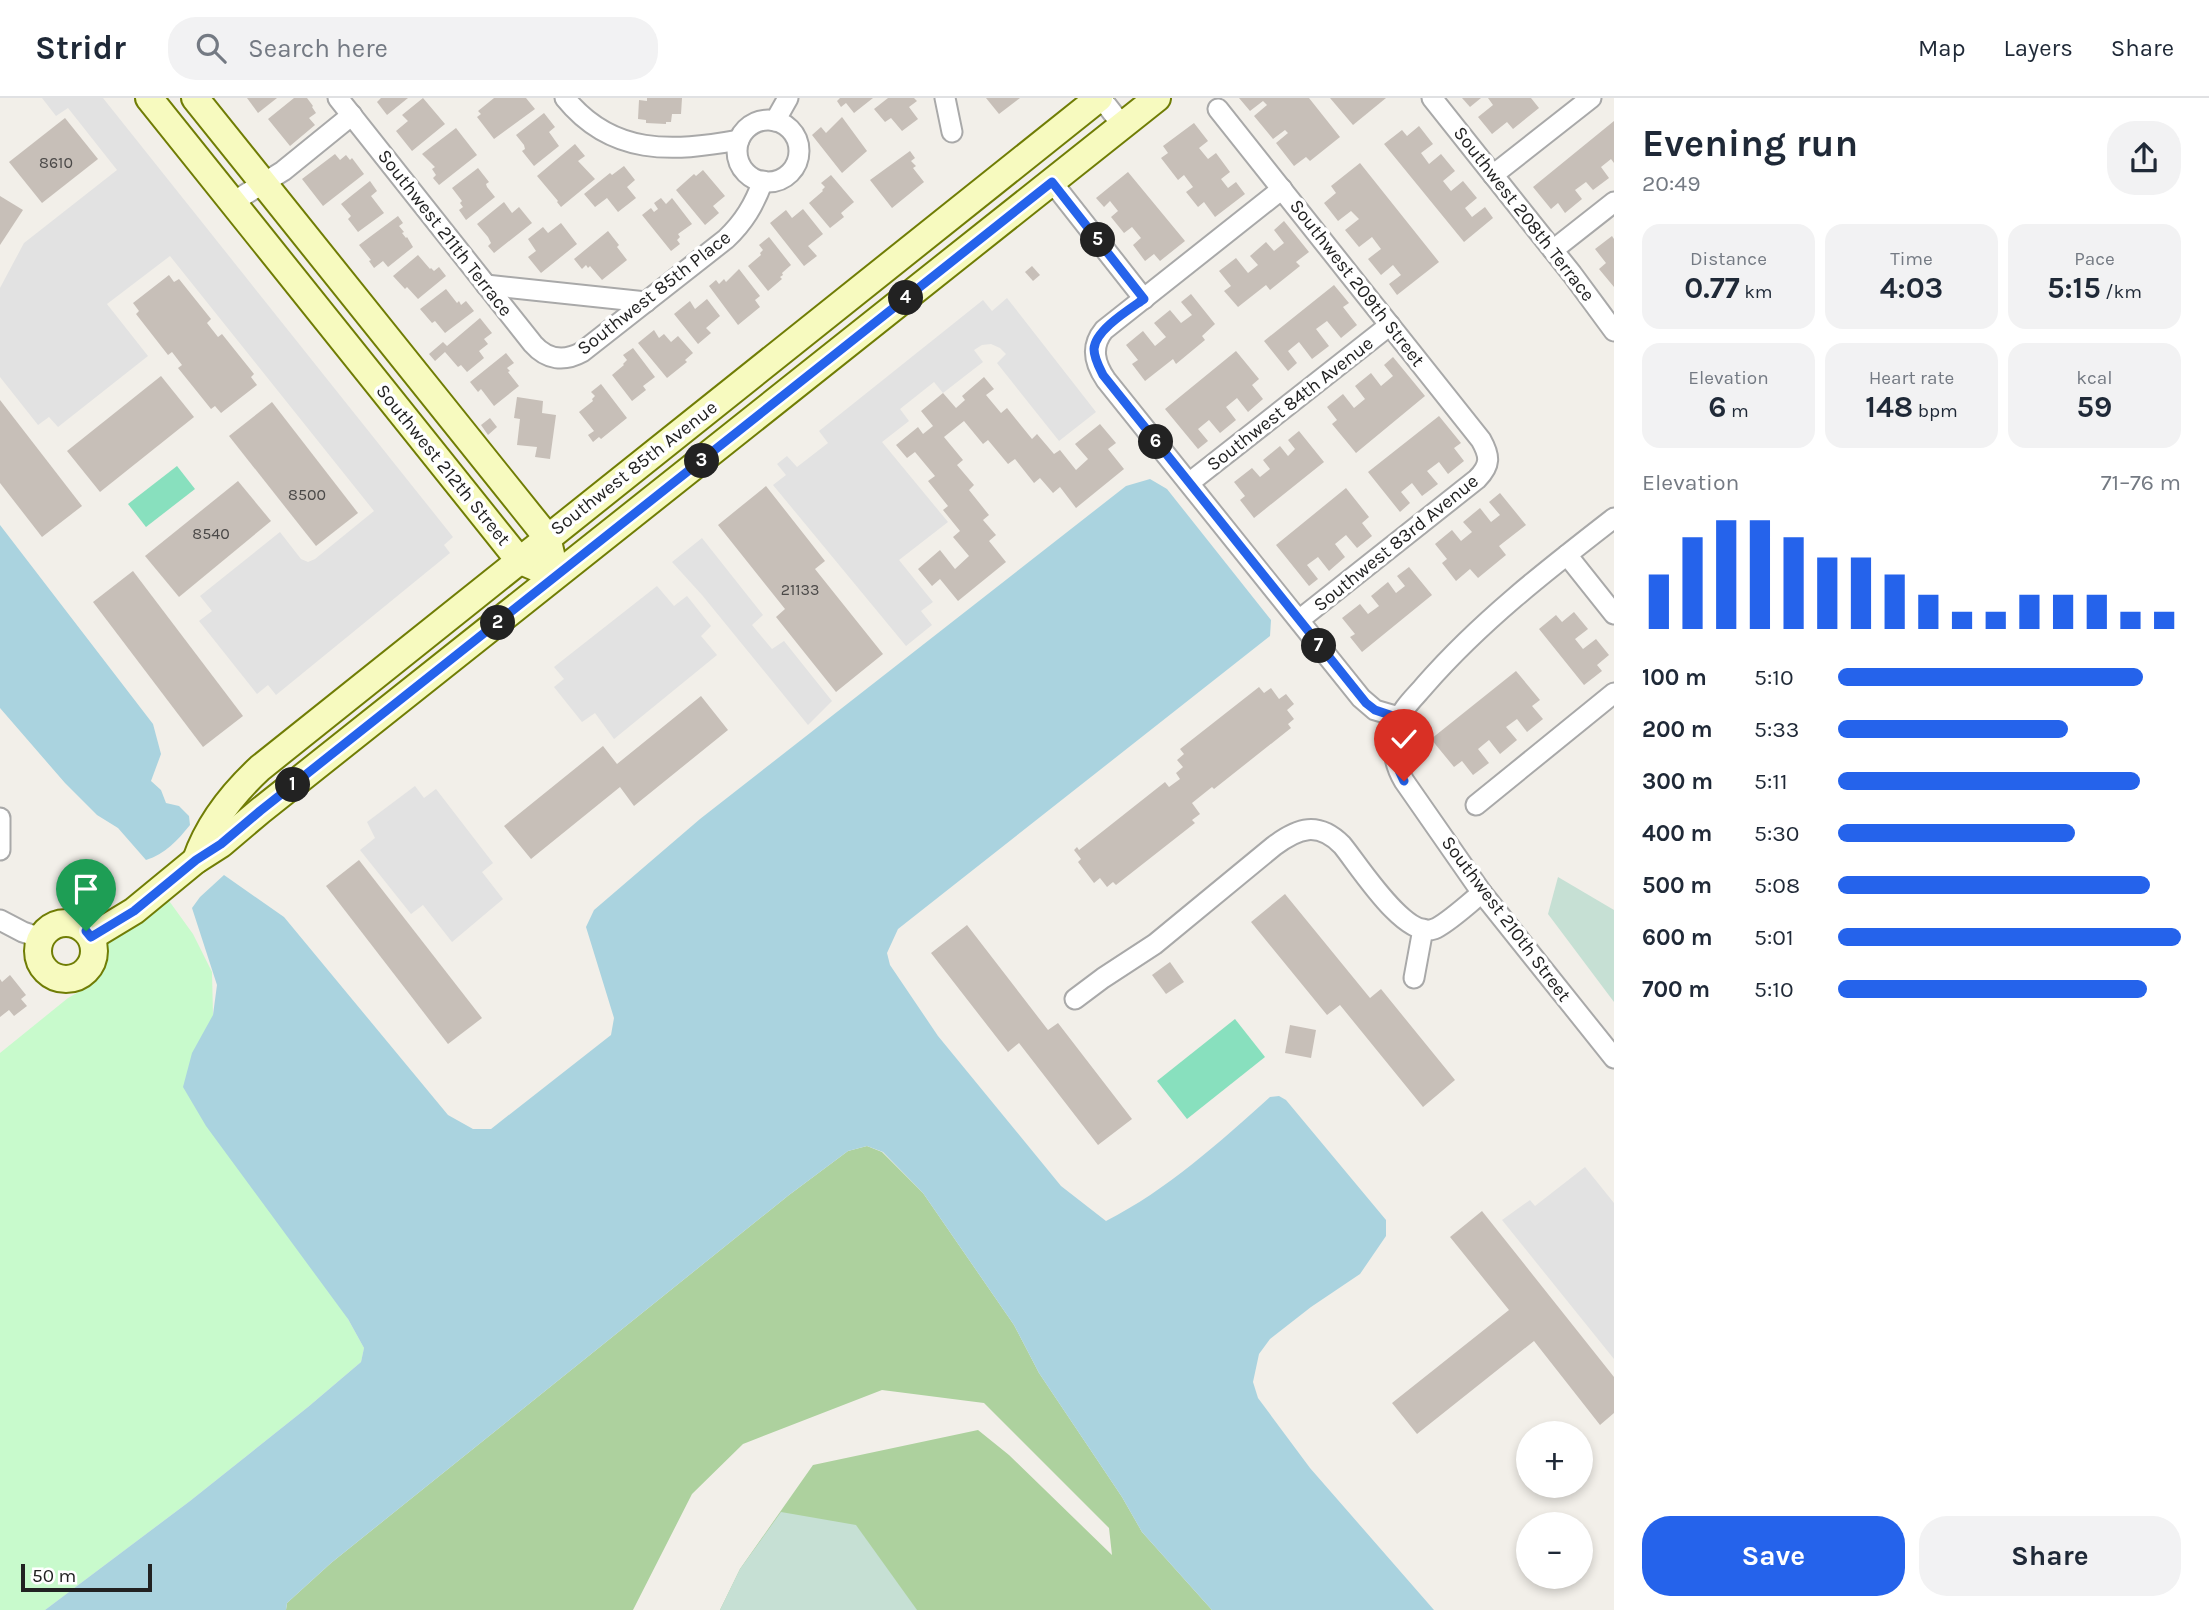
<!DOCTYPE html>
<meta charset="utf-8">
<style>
body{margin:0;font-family:Karla,sans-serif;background:#f2f2f3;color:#1f2937;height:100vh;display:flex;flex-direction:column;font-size:26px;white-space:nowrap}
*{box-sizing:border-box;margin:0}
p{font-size:23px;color:#747a83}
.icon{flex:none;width:38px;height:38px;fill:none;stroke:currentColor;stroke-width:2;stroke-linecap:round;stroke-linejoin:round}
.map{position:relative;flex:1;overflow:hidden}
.details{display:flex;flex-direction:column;background:#fff;width:595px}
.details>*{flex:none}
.buttons{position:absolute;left:1516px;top:1323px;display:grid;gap:14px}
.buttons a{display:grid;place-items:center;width:77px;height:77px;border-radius:50%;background:#fff;box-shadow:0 4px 10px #0003;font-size:35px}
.scale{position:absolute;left:21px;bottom:18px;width:131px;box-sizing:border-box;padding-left:7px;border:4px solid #222;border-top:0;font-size:19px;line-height:24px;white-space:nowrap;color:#222;-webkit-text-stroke:5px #fff;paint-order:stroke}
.pin{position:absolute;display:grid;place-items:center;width:60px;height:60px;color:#fff;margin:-72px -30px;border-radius:50% 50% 50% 0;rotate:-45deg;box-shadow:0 0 7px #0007}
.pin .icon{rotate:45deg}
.km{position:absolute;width:35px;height:35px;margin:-18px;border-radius:50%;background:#222;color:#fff;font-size:19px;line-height:35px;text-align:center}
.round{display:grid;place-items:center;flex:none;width:74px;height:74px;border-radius:28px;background:#f2f2f3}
.summary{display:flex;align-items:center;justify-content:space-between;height:119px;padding:0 28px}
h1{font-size:38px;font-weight:700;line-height:52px}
.figures{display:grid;grid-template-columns:repeat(3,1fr);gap:10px;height:119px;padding:7px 28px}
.figures div{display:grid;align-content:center;border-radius:18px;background:#f2f2f3;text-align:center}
.figures b{font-size:30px;font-weight:700}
.figures small{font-size:19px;font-weight:400}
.figures p{font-size:19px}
.chart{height:196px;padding:14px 28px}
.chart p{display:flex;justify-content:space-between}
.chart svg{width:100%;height:126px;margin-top:7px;stroke:#2563eb;stroke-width:6}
.button{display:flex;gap:14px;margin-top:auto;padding:14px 28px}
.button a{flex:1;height:80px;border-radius:28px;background:#2563eb;color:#fff;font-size:28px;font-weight:700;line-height:80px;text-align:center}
.button a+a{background:#f2f2f3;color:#1f2937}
ul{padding:0 28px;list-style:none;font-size:23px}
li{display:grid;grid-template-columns:112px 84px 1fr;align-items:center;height:52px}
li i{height:18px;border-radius:9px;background:#2563eb}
header{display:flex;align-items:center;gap:42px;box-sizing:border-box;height:98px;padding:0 35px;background:#fff;border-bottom:2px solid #e0e1e3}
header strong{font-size:33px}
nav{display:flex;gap:38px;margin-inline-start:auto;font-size:24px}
.search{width:490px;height:63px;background:#f2f2f3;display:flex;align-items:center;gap:18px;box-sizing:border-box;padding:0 24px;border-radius:28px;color:#747a83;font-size:26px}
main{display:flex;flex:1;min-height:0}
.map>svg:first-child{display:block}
.forest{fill:#add19e}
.wetland{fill:#c6e0d4}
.park{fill:#c8facc}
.pitch{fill:#88e0be}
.parking{fill:#e2e2e2}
.water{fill:#aad3df}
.building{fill:#c7bfb8}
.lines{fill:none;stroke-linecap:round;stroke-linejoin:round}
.street-casing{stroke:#a9a9a9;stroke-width:23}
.secondary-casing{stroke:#707d05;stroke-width:30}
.street{stroke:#fff;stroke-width:19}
.secondary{stroke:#f7fabf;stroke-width:26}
.route-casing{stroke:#fff;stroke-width:14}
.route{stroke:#2563eb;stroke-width:9}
.labels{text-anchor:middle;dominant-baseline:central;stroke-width:7;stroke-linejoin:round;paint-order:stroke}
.number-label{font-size:16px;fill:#4b4948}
.street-label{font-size:19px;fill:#222;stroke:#fff}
</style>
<header>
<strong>Stridr</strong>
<div class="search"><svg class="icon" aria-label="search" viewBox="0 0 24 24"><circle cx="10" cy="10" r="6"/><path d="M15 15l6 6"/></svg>Search here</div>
<nav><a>Map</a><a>Layers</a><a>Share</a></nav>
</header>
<main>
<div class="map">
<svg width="1614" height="1512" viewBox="0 0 1614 1512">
<rect width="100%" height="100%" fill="#f2efe9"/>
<polygon class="forest" points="867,1048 882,1054 923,1095 1014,1227 1039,1275 1122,1399 1142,1434 1212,1512 720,1512 740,1471 813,1367 978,1332 1009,1357 1112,1457 1109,1430 984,1305 882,1292 743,1346 692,1396 633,1512 286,1512 287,1505 331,1465 789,1097 848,1053"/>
<g class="wetland">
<polygon points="1558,779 1614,812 1614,904 1548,816"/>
<polygon points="781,1414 856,1427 917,1512 720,1512 740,1471"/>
</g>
<polygon class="park" points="167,800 193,836 212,874 213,917 348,1221 364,1250 361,1264 308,1309 190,1403 45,1512 0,1512 0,955 68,900 89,888 102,871 108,846"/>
<g class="pitch">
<polygon points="177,368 195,391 146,429 128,406"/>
<polygon points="1235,921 1265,959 1187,1021 1157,983"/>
</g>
<g class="parking">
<polygon points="42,0 103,0 453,439 444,447 450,455 276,597 268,587 257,596 199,523 212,513 200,498 280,434 301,461 308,464 315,461 374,413 170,158 107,206 148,258 58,329 49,319 38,327 0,279 0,190 24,145 117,72 68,10 56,18"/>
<polygon points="1007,200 1096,314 1059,343 997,265 1006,256 1000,250 991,246 982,247 974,252 983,264 943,295 934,284 900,311 909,323 882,344 948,424 899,462 933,504 921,513 932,527 906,548 773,387 786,377 777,366 787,358 797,369 828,345 819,333 983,202 992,213"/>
<polygon points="702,440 763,517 752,527 772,551 784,543 832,603 808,627 702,497 672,464"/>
<polygon points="657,488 674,508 687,498 711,528 701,538 717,557 614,641 595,615 582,624 554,589 564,581 554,569"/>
<polygon points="415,688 424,700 436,691 493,765 482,774 503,801 452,844 423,807 411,816 360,752 375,740 367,724"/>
<polygon points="1585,1069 1614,1105 1614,1261 1502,1122 1530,1102 1535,1108"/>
</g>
<g class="water">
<path d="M 1150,381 L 1167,391 L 1271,522 L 1270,538 L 898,831 L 887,855 L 890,867 L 938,938 L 1061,1088 L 1106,1123 C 1167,1092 1220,1044 1270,999 L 1279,998 L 1286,1002 L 1386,1122 L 1386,1138 L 1360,1176 L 1311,1209 L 1270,1241 L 1259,1256 L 1253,1284 L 1258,1300 L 1310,1370 L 1434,1512 L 1212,1512 L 1142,1434 L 1122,1399 L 1039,1275 L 1014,1227 L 923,1095 L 883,1054 L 867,1048 L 848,1053 L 789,1097 L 331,1465 L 287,1505 L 286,1512 L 45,1512 L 190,1403 L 308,1309 L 361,1264 L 364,1250 L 348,1221 L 206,1028 L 183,989 L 192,955 L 213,917 L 217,887 L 192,810 L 200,799 L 224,777 L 284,819 L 448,1017 L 473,1031 L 491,1031 L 611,937 L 614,920 L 586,829 L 594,812 L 700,721 L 1126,388 Z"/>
<path d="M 0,427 L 153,626 L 161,656 L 151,683 L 161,692 L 166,705 L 179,708 L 189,718 L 190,727 C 177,743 165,756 146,762 L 118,730 L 97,717 L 65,685 L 0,610 Z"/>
</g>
<g class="building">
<polygon points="247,0 277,0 258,15"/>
<polygon points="294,0 307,0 313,8 312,9 316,15 309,20 315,27 290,48 268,21"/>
<polygon points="381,0 408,0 387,17 377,4"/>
<polygon points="423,0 445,26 412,53 396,33 408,23 402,17"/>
<polygon points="494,0 526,0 535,11 494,41 477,19 481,16 478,13"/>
<polygon points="647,0 682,0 681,16 672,16 671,24 666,24 666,26 646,25 646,22 638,21 639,2 647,3"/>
<polygon points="840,0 873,0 854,15 846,5 841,9 837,3"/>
<polygon points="888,0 914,0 917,3 909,9 918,21 902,33 891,20 885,24 874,11"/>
<polygon points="986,0 1020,0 999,16"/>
<polygon points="1239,0 1309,0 1340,39 1310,63 1306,59 1294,68 1276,45 1288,35 1285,32 1273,41 1254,18 1267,7 1263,3 1250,13"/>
<polygon points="1330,0 1386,0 1353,27"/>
<polygon points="1462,0 1481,0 1470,9"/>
<polygon points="1488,0 1531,0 1539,10 1513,31 1507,24 1492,36 1478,19 1493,7"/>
<polygon points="544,15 555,29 549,34 559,48 534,68 522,53 525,51 524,47 516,37"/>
<polygon points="842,19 867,53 842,75 812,37 821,29 826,35"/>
<polygon points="65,20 98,61 42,105 9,64"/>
<polygon points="1614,23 1614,65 1611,61 1601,69 1609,80 1593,92 1586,84 1575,92 1582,101 1565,115 1558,105 1551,111 1533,89"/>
<polygon points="1194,25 1208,43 1199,50 1208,61 1216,55 1230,74 1221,81 1228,90 1236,84 1245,96 1215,119 1204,104 1198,109 1186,94 1193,89 1184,77 1178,82 1161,60 1168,55 1163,48"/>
<polygon points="1419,28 1433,46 1421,55 1429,66 1441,56 1455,73 1443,83 1451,93 1463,83 1477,100 1465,110 1472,119 1485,109 1493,120 1464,144 1384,46 1402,32 1407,38"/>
<polygon points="456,30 477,57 439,87 433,80 436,77 432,71 435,69 422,56"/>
<polygon points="575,46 585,58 578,63 595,81 561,109 557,104 558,103 537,78"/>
<polygon points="910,53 915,60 911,63 916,68 913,70 924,84 892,110 870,82"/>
<polygon points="335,56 340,62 346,57 350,62 352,60 364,76 323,108 302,81"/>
<polygon points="1360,65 1439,164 1397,197 1389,186 1401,177 1393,167 1381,177 1368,161 1381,151 1372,139 1359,149 1345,132 1359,121 1351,113 1338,123 1324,105 1336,95 1331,88"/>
<polygon points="624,68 635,82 627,89 636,100 618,114 607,100 595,109 584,96 610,75 612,77"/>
<polygon points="478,70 489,84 486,86 487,89 495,99 466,122 459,112 463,109 460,105 462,103 452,90"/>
<polygon points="703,72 725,98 713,108 719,115 705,127 676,92 694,76 696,78"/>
<polygon points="1128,74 1185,143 1160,163 1154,156 1145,163 1133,147 1141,140 1132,129 1124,135 1111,119 1118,113 1110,103 1104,109 1096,100"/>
<polygon points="831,77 854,104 841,115 844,119 830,130 809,105 823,93 822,92 825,89 821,85"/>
<polygon points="370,83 377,93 371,98 384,115 358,134 348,121 351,118 341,106"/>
<polygon points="0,98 23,112 0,147"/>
<polygon points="661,100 666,106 672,100 692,126 678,136 680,139 677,142 680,146 671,153 642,117 651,110 654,114 658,111 654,105"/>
<polygon points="504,104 512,115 519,109 532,125 494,155 488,148 491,145 488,139 477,126"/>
<polygon points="803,111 823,136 808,148 817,158 804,168 770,125 786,112 792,120"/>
<polygon points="398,118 403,125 399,128 404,134 402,135 406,140 407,139 413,149 388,169 383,163 374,170 369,163 371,162 359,147"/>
<polygon points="1284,123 1309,154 1296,164 1300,168 1270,192 1266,187 1238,209 1224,193 1231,188 1219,173 1236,160 1248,175 1258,167 1250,158 1266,144 1274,153 1284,145 1274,132"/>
<polygon points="561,125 577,146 541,175 528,159 536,153 528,141 543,129 548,135"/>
<polygon points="608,133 619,147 617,149 627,162 602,182 590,168 588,170 586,167 582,171 574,161"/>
<polygon points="1612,138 1614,141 1614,189 1599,171 1606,165 1595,151"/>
<polygon points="769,139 791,167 782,175 783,177 780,179 782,181 768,193 748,168 761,157 760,155 763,152 759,147"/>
<polygon points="418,157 430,171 431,170 434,173 439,169 446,178 418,201 407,189 405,191 393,178"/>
<polygon points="1032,168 1040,177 1033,183 1025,174"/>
<polygon points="739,171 760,198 755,202 760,209 738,227 709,188 716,182 719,186 724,181 726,184"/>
<polygon points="169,177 174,184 179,181 211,221 207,225 218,239 222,236 254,276 251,279 257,287 221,315 215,308 211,311 178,270 182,267 172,254 168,257 136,216 139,213 133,205"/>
<polygon points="1334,187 1349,205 1343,209 1357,227 1341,240 1327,223 1316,231 1329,248 1312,261 1299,244 1288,253 1297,265 1288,273 1264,243"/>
<polygon points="446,191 457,205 459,203 461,207 466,203 474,213 445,235 435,223 432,225 420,211"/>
<polygon points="1191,196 1215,226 1202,238 1205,242 1176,266 1173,261 1145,283 1132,266 1138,262 1126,247 1143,233 1155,248 1166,239 1154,225 1170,212 1181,225 1192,217 1181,204"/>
<polygon points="707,201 720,218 706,230 711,235 698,246 674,216 690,203 695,211"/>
<polygon points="480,220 492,235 484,241 488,246 479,253 484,260 467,274 461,267 458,269 445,254 435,263 429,256 443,244 447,248"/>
<polygon points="654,232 659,240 664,236 671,244 678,238 693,255 685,262 687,264 667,280 638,245"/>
<polygon points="633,250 655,279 643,288 646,292 632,303 612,277 624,267 623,266 627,262 623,257"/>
<polygon points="1236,253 1259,281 1252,287 1263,301 1248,314 1237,300 1226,309 1236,322 1220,335 1209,322 1198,331 1208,343 1198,351 1165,311"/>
<polygon points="506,255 514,265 507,270 510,273 508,274 519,288 494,308 481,291 478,294 470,284"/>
<polygon points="1393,259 1425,298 1356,355 1332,326 1337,322 1327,309 1343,296 1354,310 1365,301 1355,288 1371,275 1381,288 1393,278 1384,267"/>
<polygon points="161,278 194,319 100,394 67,353"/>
<polygon points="984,279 994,291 986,297 1001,315 1007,310 1032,341 1037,336 1054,356 1060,352 1076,372 1088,361 1075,346 1100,326 1116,345 1108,351 1124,371 1076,410 1060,389 1053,395 1040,380 1034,385 1015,361 1008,366 988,342 983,346 964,323 944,339 963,362 957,367 974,387 969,392 989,417 983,422 996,437 989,443 1006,464 958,503 940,481 932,488 918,471 940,452 955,471 969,458 953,439 960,433 943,412 948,408 928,383 935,378 915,354 907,360 896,347 918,329 923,336 933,328 921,313 943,295 956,310 965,302 962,298"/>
<polygon points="601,286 627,320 601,341 599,339 593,344 588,337 594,333 579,314 593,303 592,301 595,298 591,294"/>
<polygon points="517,299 543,303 542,315 556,317 550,361 535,359 537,349 517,347 520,321 514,320"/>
<polygon points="0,302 82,408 42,439 0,385"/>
<polygon points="272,304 358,415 316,448 229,338"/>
<polygon points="1439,318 1461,345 1454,350 1464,363 1448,376 1439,364 1427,373 1438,386 1422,398 1412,385 1401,394 1410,405 1400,414 1368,374"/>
<polygon points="490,320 497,329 488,337 481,327"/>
<polygon points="1299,333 1324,364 1254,420 1240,402 1245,398 1234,384 1252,370 1260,379 1270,371 1263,362 1280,348 1288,358 1295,351 1288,342"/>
<polygon points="238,383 271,423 179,499 145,458"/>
<polygon points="766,388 825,463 815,471 883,556 836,594 776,519 785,511 718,427"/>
<polygon points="1346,390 1369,419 1362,425 1372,438 1357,450 1346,437 1335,446 1345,459 1329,473 1318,459 1307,467 1318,481 1309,488 1276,447"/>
<polygon points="1500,395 1526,427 1499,448 1506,457 1478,480 1470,471 1456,483 1442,465 1447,461 1435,446 1452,432 1461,443 1472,434 1463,424 1480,410 1491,424 1500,417 1489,404"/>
<polygon points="1409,469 1432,497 1362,554 1350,539 1355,536 1342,520 1360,506 1368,516 1379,508 1371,498 1388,484 1396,495 1405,488 1397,478"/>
<polygon points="133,473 243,618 203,649 93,504"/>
<polygon points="1574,514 1588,531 1575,541 1583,551 1596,541 1609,557 1597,567 1602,573 1584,587 1539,531 1556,517 1562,524"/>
<polygon points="1516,573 1540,602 1532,608 1543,621 1527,634 1517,621 1506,629 1517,642 1500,656 1489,642 1478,651 1489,665 1473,677 1462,663 1454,669 1431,641"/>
<polygon points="1259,589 1264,595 1271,590 1279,601 1286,596 1294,606 1287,612 1294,621 1288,626 1291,630 1214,691 1212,689 1192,705 1200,716 1192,722 1195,725 1116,787 1113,784 1107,789 1100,780 1094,785 1078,764 1081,761 1074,752 1077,749 1079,752 1165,684 1169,689 1180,681 1176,675 1183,669 1177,662 1184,656 1180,651"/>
<polygon points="701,598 728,632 634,708 620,689 531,761 504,728 603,648 617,666"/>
<polygon points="359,762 482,920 448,946 326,788"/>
<polygon points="1285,796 1370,900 1381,891 1455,982 1423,1009 1340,907 1327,917 1251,824"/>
<polygon points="967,827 1048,932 1058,925 1132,1021 1098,1047 1019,945 1008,954 931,855"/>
<polygon points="1170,864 1184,884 1166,896 1152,877"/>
<polygon points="10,877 26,897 21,901 27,908 14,918 9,912 0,919 0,881 2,884"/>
<polygon points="1290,927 1316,932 1311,960 1285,955"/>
<polygon points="1482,1113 1614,1279 1614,1315 1600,1327 1534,1243 1417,1336 1392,1305 1509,1212 1450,1139"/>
</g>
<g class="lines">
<g class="street-casing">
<g id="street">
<path d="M 338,0 L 533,246 C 547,262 564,264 582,254 L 726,141 C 744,124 754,107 763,83"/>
<path d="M 565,0 C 612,58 672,54 739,42"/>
<polyline points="945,0 952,34"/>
<polyline points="1101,0 1122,27"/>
<polyline points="1432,0 1572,176 1614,233"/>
<path d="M 1218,11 L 1481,342 C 1490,358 1491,367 1477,381 L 1299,522"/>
<circle cx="768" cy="53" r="31"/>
<polyline points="775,23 788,0"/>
<polyline points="1493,77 1591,0"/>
<polyline points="1052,84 1144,201"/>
<path d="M 1282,91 L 1104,232 C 1090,249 1095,266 1106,282 L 1361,600 L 1375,612 L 1399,619"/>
<polyline points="233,104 283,73 352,17"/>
<polyline points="1553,152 1614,104"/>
<polyline points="486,187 646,204"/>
<polyline points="1189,385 1390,227"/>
<path d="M 1614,420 C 1547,472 1481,523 1425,587 C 1415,599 1401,611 1397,626 C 1391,646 1394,666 1404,683 L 1482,795 L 1614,960"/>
<polyline points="1567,457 1614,516"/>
<polyline points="1476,707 1614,595"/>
<polyline points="0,720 0,752"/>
<polyline points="0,822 23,834 41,840"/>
<polyline points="1414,880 1423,831"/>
<path d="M 1075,901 L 1103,880 L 1155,846 L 1274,748 C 1298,730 1318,723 1342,747 C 1358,766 1405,842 1434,831 C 1447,826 1470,804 1482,795"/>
</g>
</g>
<g class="secondary-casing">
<g id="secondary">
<polyline points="149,0 519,462 535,469"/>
<polyline points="195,0 547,439 551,456"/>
<path d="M 196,762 C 208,727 232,696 260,670 L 1099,0"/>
<circle cx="66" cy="853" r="28"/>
<polyline points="91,839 134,813 196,762 221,746 260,713 1157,0"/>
</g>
</g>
<use href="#street" class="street"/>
<use href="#secondary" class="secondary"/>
</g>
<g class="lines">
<g class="route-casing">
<path id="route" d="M 86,833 L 91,839 L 134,813 L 196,762 L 221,746 L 260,713 L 1052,84 L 1144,201 C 1130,211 1095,232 1094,251 C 1094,260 1099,269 1103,277 L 1366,605 L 1375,612 L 1399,620 C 1391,641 1393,663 1404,683"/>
</g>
<use href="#route" class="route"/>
</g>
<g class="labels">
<g class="number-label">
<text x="56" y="64">8610</text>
<text x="307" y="396">8500</text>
<text x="211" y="435">8540</text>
<text x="800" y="491">21133</text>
</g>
<g class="street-label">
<text transform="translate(1524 116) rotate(52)">Southwest 208th Terrace</text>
<text transform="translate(445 135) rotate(52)">Southwest 211th Terrace</text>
<text transform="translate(1357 185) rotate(52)">Southwest 209th Street</text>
<text transform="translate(654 195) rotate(-38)">Southwest 85th Place</text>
<text transform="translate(1290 306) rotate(-38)">Southwest 84th Avenue</text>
<text transform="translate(443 367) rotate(51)">Southwest 212th Street</text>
<text transform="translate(634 370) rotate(-38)">Southwest 85th Avenue</text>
<text transform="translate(1396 445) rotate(-39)">Southwest 83rd Avenue</text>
<text transform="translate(1506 821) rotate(53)">Southwest 210th Street</text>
</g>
</g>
</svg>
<div class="buttons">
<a>+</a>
<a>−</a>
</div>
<div class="scale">50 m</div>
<div class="pin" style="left:86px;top:833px;background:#1e9e55"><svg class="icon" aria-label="arrive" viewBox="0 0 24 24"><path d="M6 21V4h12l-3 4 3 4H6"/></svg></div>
<div class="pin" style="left:1404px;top:683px;background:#d93025"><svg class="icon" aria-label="check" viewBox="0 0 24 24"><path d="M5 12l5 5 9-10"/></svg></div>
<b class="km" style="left:293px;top:687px">1</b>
<b class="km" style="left:498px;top:525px">2</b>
<b class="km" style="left:702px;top:363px">3</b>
<b class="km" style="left:906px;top:200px">4</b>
<b class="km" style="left:1098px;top:142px">5</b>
<b class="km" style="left:1156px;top:344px">6</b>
<b class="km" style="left:1319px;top:548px">7</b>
</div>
<section class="details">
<div class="summary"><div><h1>Evening run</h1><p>20:49</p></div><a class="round"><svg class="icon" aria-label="share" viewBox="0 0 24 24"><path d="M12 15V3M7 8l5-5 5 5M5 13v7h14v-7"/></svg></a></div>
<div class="figures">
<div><p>Distance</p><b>0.77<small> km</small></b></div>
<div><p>Time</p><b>4:03</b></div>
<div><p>Pace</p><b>5:15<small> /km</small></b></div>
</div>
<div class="figures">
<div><p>Elevation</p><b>6<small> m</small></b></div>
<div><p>Heart rate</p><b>148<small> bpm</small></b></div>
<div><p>kcal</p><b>59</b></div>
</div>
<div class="chart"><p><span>Elevation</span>71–76 m</p>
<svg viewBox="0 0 160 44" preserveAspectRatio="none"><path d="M5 44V25M15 44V12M25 44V6M35 44V6M45 44V12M55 44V19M65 44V19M75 44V25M85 44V32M95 44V38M105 44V38M115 44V32M125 44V32M135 44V32M145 44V38M155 44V38"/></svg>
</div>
<ul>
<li><b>100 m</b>5:10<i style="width:89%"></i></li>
<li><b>200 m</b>5:33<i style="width:67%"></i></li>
<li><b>300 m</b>5:11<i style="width:88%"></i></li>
<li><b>400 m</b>5:30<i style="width:69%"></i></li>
<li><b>500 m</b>5:08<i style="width:91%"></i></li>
<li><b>600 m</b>5:01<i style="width:100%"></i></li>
<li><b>700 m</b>5:10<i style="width:90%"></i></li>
</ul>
<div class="button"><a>Save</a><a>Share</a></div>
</section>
</main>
